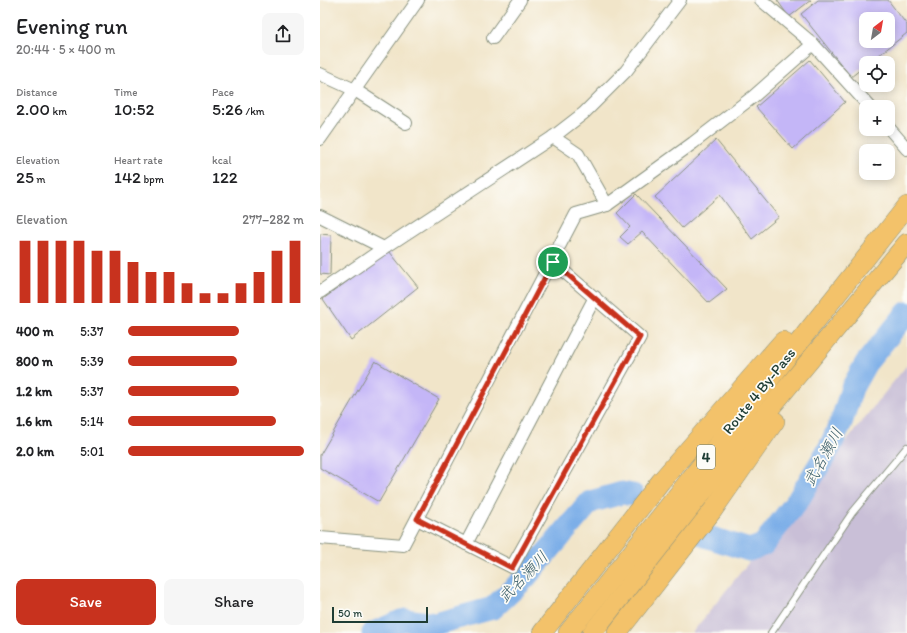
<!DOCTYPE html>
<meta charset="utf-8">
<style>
body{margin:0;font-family:Itim,"Klee One",sans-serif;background:#f6f6f6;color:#202124;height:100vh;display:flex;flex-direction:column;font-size:15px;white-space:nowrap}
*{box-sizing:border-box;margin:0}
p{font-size:13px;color:#757577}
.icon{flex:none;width:22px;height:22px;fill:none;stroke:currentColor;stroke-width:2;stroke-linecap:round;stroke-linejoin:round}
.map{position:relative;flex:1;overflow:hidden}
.sheet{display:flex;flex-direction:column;background:#fff;width:320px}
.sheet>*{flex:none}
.needle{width:26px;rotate:31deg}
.buttons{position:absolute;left:539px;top:12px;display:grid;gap:8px}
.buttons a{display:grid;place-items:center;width:36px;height:36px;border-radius:8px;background:#fff;box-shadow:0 2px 10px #0003;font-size:20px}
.scale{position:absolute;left:12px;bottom:10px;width:96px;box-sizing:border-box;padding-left:4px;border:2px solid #1f3d34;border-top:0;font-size:11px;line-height:14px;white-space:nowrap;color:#1f3d34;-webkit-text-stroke:3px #fdfcf7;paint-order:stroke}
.pin{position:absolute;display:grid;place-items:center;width:34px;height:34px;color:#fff;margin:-17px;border:2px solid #fff;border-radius:50%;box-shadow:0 1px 4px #0007}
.round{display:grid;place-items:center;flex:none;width:42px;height:42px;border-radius:8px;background:#f6f6f6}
.headline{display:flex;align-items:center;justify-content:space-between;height:68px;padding:0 16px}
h1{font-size:22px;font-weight:600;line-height:30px}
.stats{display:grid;grid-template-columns:repeat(3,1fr);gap:6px;height:68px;padding:4px 16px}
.stats div{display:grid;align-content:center}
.stats b{font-size:17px;font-weight:600}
.stats small{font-size:11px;font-weight:400}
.stats p{font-size:11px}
.chart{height:112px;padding:8px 16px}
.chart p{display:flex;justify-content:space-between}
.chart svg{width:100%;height:72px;margin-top:4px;stroke:#c8321e;stroke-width:6}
.button{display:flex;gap:8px;margin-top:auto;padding:8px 16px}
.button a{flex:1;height:46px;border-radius:8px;background:#c8321e;color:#fff;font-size:16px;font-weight:600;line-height:46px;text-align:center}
.button a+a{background:#f6f6f6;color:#202124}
ul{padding:0 16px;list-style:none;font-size:13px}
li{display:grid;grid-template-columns:64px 48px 1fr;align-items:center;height:30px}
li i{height:10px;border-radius:5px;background:#c8321e}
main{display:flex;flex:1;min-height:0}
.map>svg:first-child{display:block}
.industrial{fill:#c9bfd7}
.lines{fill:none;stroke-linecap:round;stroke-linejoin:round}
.river{stroke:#7caee8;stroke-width:23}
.building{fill:#c4b6f7;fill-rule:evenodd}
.service-casing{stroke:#88917e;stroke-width:8}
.minor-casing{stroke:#88917e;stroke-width:14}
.trunk-casing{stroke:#88917e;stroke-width:20}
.service{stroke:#fff;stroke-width:6}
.minor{stroke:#fff;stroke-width:12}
.trunk{stroke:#f3c26a;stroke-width:19}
.route-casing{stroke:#fff;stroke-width:8}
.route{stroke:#c8321e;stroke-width:5}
.labels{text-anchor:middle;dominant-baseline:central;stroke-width:3.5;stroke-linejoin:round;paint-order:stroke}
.shield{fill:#fdfcf7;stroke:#62766e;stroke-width:1}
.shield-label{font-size:14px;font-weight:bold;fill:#1f3d34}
.street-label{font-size:15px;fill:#1f3d34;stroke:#fdfcf7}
.water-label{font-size:16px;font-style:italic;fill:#3b5f6a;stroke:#fdfcf7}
</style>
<main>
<section class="sheet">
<div class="headline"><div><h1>Evening run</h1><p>20:44 · 5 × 400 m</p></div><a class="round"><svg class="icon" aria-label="share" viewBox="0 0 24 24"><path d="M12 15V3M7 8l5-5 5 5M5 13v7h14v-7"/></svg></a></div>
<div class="stats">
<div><p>Distance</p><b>2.00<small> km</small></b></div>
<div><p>Time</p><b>10:52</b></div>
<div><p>Pace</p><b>5:26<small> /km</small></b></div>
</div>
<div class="stats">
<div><p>Elevation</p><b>25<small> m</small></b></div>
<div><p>Heart rate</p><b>142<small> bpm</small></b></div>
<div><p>kcal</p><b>122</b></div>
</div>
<div class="chart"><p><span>Elevation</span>277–282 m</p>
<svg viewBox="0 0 160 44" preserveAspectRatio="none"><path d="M5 44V6M15 44V6M25 44V6M35 44V6M45 44V12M55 44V12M65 44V19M75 44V25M85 44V25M95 44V32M105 44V38M115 44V38M125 44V32M135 44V25M145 44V12M155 44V6"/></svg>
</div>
<ul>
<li><b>400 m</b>5:37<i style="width:63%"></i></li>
<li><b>800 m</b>5:39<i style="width:62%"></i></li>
<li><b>1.2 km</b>5:37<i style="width:63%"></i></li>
<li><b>1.6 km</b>5:14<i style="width:84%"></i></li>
<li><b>2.0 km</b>5:01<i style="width:100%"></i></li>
</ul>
<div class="button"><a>Save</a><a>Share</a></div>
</section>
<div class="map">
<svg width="587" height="633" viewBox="0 0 587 633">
<rect width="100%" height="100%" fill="#fdfcf7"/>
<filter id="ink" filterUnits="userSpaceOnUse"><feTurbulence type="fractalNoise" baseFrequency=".025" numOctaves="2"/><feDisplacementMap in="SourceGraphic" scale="8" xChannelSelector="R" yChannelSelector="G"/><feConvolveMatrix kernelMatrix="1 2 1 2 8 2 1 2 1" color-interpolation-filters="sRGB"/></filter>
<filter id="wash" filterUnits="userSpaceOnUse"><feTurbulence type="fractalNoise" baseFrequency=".012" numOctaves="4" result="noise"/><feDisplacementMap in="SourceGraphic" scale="16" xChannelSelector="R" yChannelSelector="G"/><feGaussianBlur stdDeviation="0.9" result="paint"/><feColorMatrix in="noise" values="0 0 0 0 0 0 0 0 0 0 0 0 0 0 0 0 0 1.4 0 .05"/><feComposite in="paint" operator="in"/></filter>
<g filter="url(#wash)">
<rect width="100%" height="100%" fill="#f1e5c9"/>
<polygon class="industrial" points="587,365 587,633 372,633"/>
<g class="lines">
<g class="river">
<polyline points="385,536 429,550 443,545 478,500 510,447 522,420 532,388 546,363 587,313"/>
<polyline points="53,633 81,621 86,620 115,624 173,608 205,578 270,502 302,493 313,495"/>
</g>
</g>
<g id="blocks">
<g class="building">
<polygon points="457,0 491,0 469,17"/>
<path d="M 498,0 L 568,0 L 587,25 L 587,33 L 549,63 L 546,63 L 546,65 L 531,77 L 481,14 ZM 546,19 L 568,19 L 568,41 L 546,41 Z"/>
<polygon points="490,60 525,102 473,149 436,107"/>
<polygon points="396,140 459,217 432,239 400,195 362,228 335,197"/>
<polygon points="316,194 407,289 389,303 322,232 308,244 300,237 310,227 297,213"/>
<polygon points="0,234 11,235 10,275 0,274"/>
<polygon points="69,251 98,287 31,340 3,299"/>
<polygon points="55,361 119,399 59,502 0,468 0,455"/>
</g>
</g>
</g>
<g filter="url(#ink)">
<use href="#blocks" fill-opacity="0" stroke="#88917e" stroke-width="1"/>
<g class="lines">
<g class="service-casing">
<polyline id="service" points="451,633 532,513 587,447"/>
</g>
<g class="minor-casing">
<g id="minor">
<polyline points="441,0 493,44 550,107"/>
<polyline points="173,38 200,0"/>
<polyline points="0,74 35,90 86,123"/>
<polyline points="568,127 587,149"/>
<polyline points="233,137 258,154 287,205"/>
<polyline points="0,139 98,0"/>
<polyline points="0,216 64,248"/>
<polyline points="0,292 64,248 233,137 264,113 306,71 360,0"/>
<polyline points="97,519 192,567 320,337 233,262"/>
<polyline points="0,538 83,545 256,214 287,205 373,143 434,96 493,44"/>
<polyline points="146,544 275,297"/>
</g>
</g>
<g class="trunk-casing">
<g id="trunk">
<polyline points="222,633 341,481 463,341"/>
<polyline points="248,633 587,206"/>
<polyline points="272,633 413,453 587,243"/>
<polyline points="297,633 393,510 455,421"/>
</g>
</g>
<use href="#service" class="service"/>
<use href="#minor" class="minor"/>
<use href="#trunk" class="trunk"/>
</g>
</g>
<g class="lines" filter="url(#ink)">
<g class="route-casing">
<polygon id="route" points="233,262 320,337 192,568 97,519"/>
</g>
<use href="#route" class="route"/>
</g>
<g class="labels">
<rect class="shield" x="377" y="445" width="18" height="24" rx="3"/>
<g class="shield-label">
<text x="386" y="457">4</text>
</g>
<g class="street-label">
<text transform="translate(439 391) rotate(-51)">Route 4 By-Pass</text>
</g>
<g class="water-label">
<text transform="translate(503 457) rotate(-61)">武名瀬川</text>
<text transform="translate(203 577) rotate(-46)">武名瀬川</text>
</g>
</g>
</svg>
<div class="buttons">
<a><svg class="needle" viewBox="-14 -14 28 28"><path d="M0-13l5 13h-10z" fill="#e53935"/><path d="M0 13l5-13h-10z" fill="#757577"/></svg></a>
<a><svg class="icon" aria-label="locate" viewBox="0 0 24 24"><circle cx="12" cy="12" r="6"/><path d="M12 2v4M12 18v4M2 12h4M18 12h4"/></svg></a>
<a>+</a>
<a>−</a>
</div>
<div class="scale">50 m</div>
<div class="pin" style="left:233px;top:262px;background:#1e9e55"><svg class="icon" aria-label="arrive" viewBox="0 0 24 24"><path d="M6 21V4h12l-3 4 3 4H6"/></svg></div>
</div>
</main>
